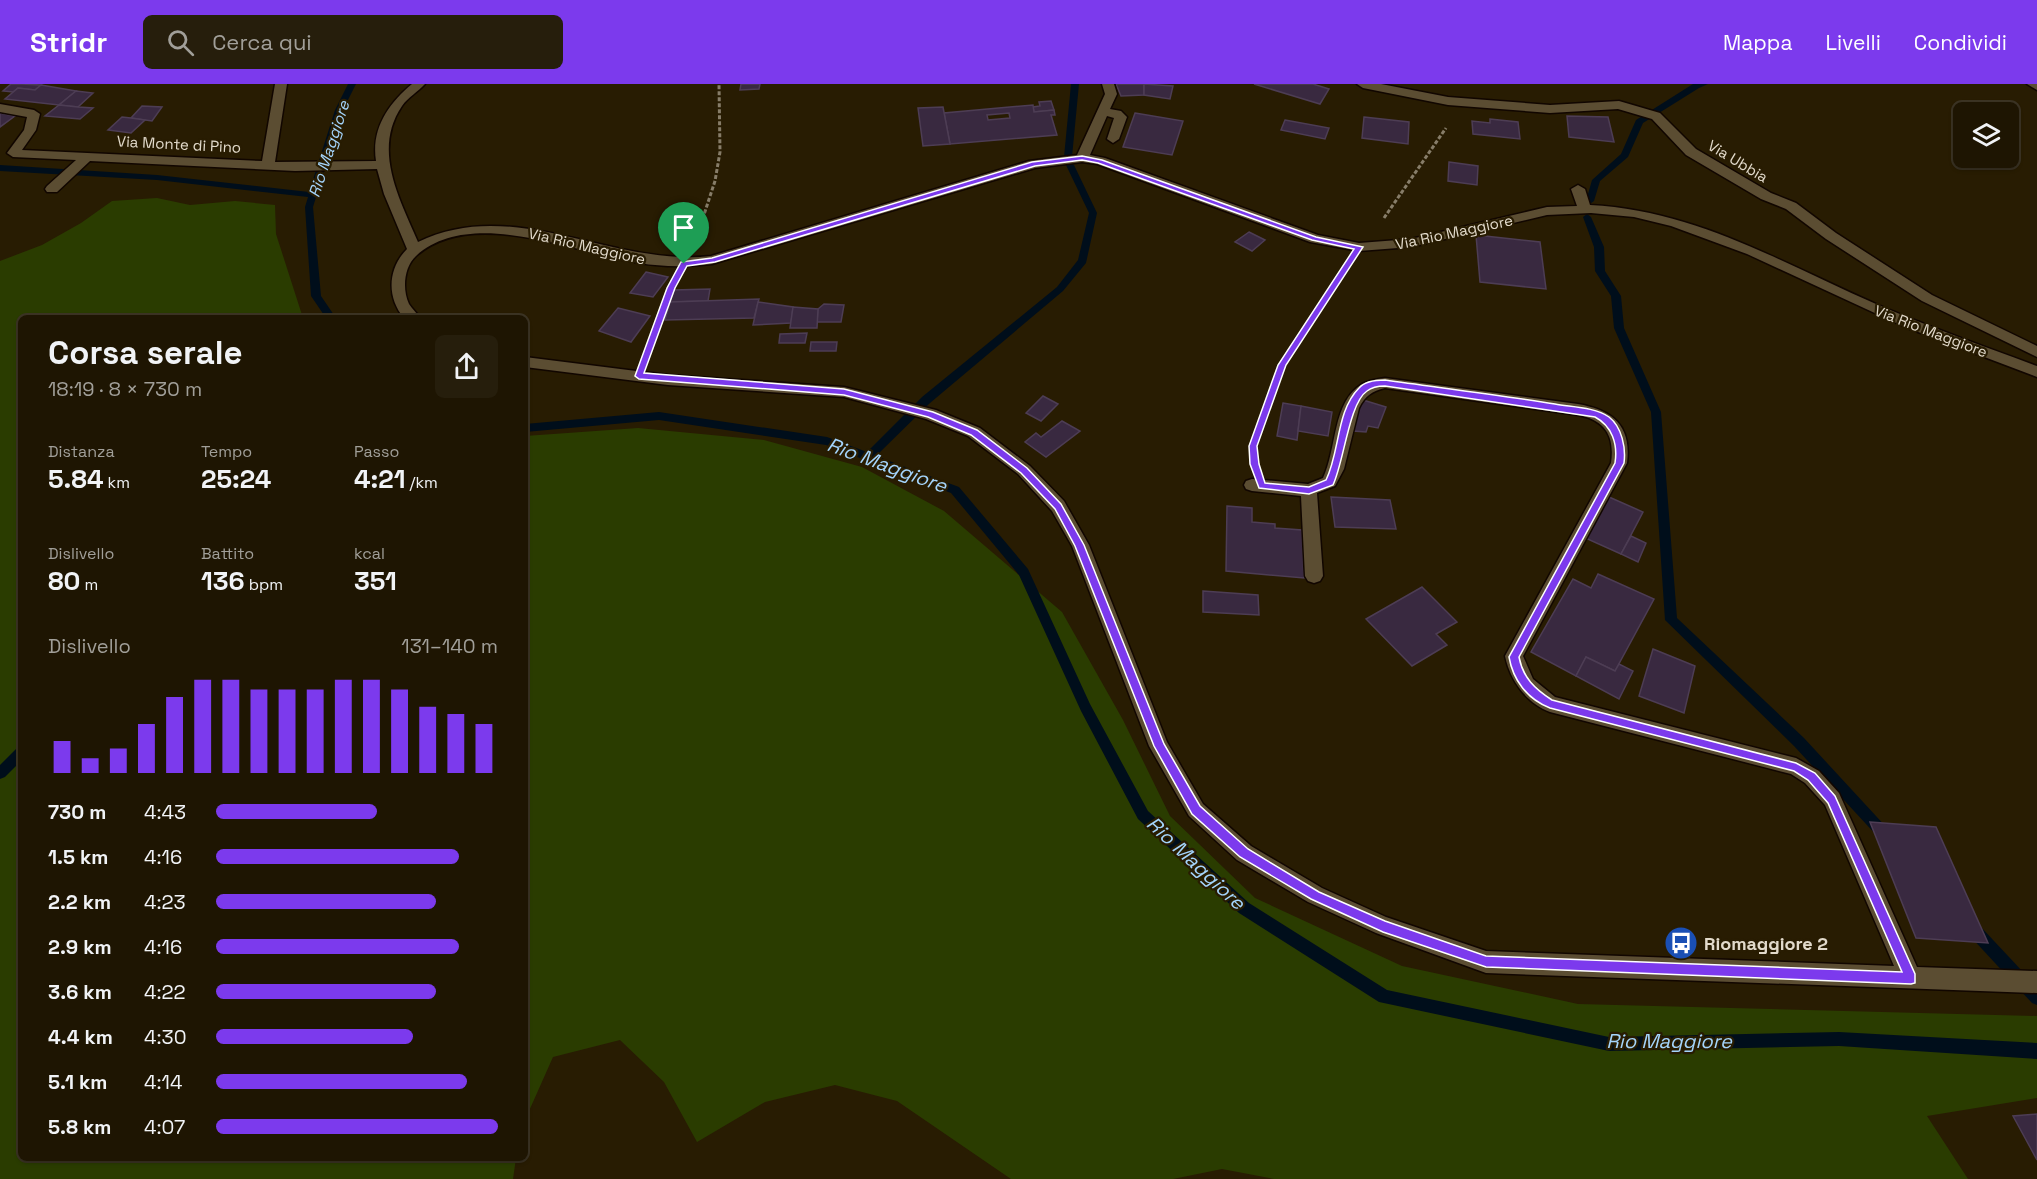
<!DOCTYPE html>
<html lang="it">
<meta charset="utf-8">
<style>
body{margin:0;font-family:"Space Grotesk",sans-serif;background:#261e0c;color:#f1f3f6;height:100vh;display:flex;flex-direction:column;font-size:22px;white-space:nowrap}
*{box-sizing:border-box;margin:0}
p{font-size:20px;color:#a19f99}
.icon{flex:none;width:33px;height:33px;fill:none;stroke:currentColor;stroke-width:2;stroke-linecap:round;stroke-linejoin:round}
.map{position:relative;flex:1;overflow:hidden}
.details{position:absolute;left:18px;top:231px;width:510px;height:846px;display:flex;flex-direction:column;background:#1e1502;border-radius:9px;box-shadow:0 2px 4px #0004,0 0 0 2px #3c3424}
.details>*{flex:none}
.fabs{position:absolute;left:1953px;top:18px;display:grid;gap:12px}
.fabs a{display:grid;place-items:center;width:66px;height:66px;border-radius:9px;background:#1e1502;box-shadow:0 2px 4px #0004,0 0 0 2px #3c3424;font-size:30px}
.pin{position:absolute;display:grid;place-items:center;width:51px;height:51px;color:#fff;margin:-62px -26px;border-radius:50% 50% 50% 0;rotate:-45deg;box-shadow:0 0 6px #0007}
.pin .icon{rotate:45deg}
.round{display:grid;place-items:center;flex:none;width:63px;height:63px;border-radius:9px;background:#261e0c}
.summary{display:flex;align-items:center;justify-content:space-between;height:102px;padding:0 30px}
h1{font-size:33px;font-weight:700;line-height:45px}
.stats{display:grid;grid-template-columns:repeat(3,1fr);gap:9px;height:102px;padding:6px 30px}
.stats div{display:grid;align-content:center}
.stats b{font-size:26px;font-weight:700}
.stats small{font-size:16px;font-weight:400}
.stats p{font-size:16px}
.chart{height:168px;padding:12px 30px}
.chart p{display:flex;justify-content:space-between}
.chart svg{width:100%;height:108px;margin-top:6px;stroke:#7c3aed;stroke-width:6}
ul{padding:0 30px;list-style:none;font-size:20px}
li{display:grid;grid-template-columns:96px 72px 1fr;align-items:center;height:45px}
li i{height:15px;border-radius:8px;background:#7c3aed}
header{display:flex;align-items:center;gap:36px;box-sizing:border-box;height:84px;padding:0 30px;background:#7c3aed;color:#fff}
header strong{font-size:28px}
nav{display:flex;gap:33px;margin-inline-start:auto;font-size:21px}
.search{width:420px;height:54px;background:#261e0c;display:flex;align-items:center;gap:15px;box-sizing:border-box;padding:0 21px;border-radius:9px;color:#a19f99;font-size:22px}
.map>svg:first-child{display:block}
.green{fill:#2a3c00}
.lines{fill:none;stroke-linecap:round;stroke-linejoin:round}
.stream{fill:#000e1b;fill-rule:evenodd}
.building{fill:#392940;stroke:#4d3d54;stroke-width:1.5;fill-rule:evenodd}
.minor-casing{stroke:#110600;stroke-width:3}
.path-far1{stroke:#877d69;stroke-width:3;stroke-dasharray:4 2;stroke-linecap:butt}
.path{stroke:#877d69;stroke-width:4;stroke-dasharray:4.5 3;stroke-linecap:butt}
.minor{fill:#5b4d32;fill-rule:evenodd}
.route{fill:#7c3aed;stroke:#fff;stroke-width:1.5;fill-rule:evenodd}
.labels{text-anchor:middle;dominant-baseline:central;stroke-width:4.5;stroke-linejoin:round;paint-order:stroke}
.far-street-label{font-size:15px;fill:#e2dacb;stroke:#281c02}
.far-water-label{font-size:16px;font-style:italic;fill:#a4d4fb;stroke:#281c02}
.poi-label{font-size:18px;font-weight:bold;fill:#e2dacb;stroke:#281c02;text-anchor:start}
.water-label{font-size:20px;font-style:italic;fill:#a4d4fb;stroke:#281c02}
</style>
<header>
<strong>Stridr</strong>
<div class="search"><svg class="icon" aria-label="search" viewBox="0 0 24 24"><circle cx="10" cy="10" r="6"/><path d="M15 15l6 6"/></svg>Cerca qui</div>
<nav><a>Mappa</a><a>Livelli</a><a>Condividi</a></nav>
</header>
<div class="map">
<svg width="2037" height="1095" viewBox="0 0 2037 1095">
<rect width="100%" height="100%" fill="#281c02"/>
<g class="green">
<polygon points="157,114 190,121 235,117 275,121 276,150 303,234 21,234 21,1074 516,1074 513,1095 0,1095 0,177 42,161 81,139 112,117"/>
<polygon points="638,344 764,356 862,383 944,427 1062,528 1123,636 1170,732 1255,814 1402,882 1578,920 2037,932 2037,1014 1927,1032 1968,1095 1274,1095 1222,1085 1173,1095 1011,1095 897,1017 835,1001 765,1018 697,1058 664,998 620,956 553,973 525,1036 525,352"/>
</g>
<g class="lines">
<g class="stream">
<polygon points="348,0 356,0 343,26 313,123 321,212 336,234 326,234 311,212 305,123 308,113 157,96 0,87 0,81 157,91 309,108 335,26"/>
<polygon points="1071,0 1079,0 1072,73 1068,76 1064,73"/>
<polygon points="1693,0 1708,0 1699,4 1643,39 1628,73 1600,97 1594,117 1590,120 1587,119 1586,117 1592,96 1621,70 1636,36"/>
<polygon points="1070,78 1074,81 1097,129 1086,179 1063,207 930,319 876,372 959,403 1028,485 1090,620 1148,727 1249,819 1387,906 1609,953 1839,948 2037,959 2037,975 1839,962 1609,967 1379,918 1239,829 1138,735 1081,627 1019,491 951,409 826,361 659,336 525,348 525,340 659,328 827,353 867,368 922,313 1057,203 1078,176 1089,129 1066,81"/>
<polygon points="1587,130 1591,133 1604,163 1605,187 1621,212 1624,244 1661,328 1677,534 1804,654 1888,745 1890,749 1888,753 1883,755 1878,753 1794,662 1665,536 1651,328 1614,244 1611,212 1595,187 1594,163 1583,133"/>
<polygon points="21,663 21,677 5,693 0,695 0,681 16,665"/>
<polygon points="1975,840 1980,842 2037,903 2037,921 2032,919 1970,852 1968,847 1970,842"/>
</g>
</g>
<g class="building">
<polygon points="11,0 21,0 41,1 35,6 18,4 13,8 3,7"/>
<polygon points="741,0 760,0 759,5 740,6"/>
<polygon points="1116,0 1144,0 1144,11 1121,12"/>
<polygon points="1144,0 1173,2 1170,15 1144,11"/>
<polygon points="1254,0 1313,0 1329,5 1320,20"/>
<polygon points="41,1 76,7 59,21 5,15 18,4 35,6"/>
<polygon points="76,7 93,9 78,23 59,21"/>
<polygon points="1051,17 1054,26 1034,28 1033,23 1040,22 1039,18"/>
<polygon points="59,21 78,23 93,24 80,35 45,32"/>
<path d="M 1033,21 L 1034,28 L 1054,26 L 1055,31 L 1051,31 L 1057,51 L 950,60 L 944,29 ZM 1009,29 L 1010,34 L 988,36 L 987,31 Z"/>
<polygon points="142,22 162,23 152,37 131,34"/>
<polygon points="943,23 950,60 923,62 918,24"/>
<polygon points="0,29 15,32 0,43"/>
<polygon points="1135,29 1183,37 1172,71 1123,63"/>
<polygon points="1567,32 1608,33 1614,58 1569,53"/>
<polygon points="122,33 131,34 145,36 131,49 108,46"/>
<polygon points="1364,33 1409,38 1408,60 1362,54"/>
<polygon points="1490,35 1518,38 1520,55 1473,50 1472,37 1490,39"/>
<polygon points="1285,36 1329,44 1325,55 1281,46"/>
<polygon points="1449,78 1478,82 1477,101 1448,97"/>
<polygon points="1249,148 1265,156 1252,167 1235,158"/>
<polygon points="1476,151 1540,158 1546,205 1480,198"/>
<polygon points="646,188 668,193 653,213 630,209"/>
<polygon points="710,205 708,217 670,218 673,206"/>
<polygon points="759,215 754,234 665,236 670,218"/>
<polygon points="758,218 793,223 791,239 753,241"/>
<polygon points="824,220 844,221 841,238 817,238 818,225"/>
<polygon points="793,223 818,225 817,244 790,244"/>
<polygon points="618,224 650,232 631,258 599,247"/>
<polygon points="807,249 805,259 779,259 780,250"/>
<polygon points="811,258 837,258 836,267 810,267"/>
<polygon points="1043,312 1058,320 1041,337 1026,329"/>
<polygon points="1363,316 1386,323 1378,344 1368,342 1366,348 1353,347 1355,331"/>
<polygon points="1283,319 1301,322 1297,356 1277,352"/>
<polygon points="1301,322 1332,328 1328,352 1298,347"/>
<polygon points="1062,337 1080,347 1046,373 1025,358 1036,349 1041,353"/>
<polygon points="1331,413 1390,416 1396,445 1335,443"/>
<polygon points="1609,413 1643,428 1621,470 1583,453"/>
<polygon points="1227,422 1252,424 1252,438 1275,440 1275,444 1302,446 1304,494 1226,487"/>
<polygon points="1631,452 1646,459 1638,478 1621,470"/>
<polygon points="1598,490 1654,515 1615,587 1586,573 1576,592 1531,568 1573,495 1591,504"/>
<polygon points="1422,503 1457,538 1436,550 1447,561 1412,582 1366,535"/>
<polygon points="1203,507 1258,511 1259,531 1203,528"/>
<polygon points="1653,565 1695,582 1684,629 1639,612"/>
<polygon points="1586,573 1615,587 1619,580 1633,587 1619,615 1576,592"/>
<polygon points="1870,738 1936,743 1988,859 1916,854"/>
<polygon points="2037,1030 2037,1076 2013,1032"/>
</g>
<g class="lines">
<g class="minor-casing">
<g id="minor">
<path d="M 275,0 L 287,0 L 275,78 L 376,77 C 371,45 388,20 412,0 L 425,0 C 418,8 408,13 402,22 C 372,66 400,116 418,158 C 514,111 611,183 711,172 L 1029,77 L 1077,71 L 1105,10 L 1102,0 L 1114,0 L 1117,10 L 1110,25 L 1121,27 L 1127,33 L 1119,55 L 1113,59 L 1107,55 L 1114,34 L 1107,32 L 1090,71 L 1105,74 L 1318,151 L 1359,159 L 1411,155 L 1547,123 L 1577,122 L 1571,105 L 1578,101 L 1585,105 L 1590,121 C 1695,126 1782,179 1876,220 C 1929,243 1983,262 2037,282 L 2037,293 L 1905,243 L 1747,170 L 1671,142 L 1634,133 L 1591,129 L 1547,131 L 1411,163 L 1359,167 L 1310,158 L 1097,80 L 1082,78 L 1035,84 L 712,180 C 687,183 663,183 639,179 C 576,169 471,122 416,172 C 404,183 402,205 409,220 C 412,225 417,229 420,234 L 404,234 C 386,213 388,184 407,165 L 384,110 L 377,85 L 295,87 L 90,77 L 57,108 L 47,108 L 45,105 L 47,102 L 76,76 L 13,73 L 7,69 L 24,46 L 27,33 L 0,28 L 0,20 L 34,26 L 40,30 L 36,46 L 22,66 L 262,77 Z"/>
<polygon points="1357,0 1381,0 1448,13 1550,21 1619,17 1660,29 1696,65 1771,109 1796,119 1836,149 1932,211 2037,262 2037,273 1922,217 1826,155 1786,125 1761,115 1686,71 1652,35 1618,25 1550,29 1448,21 1363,4"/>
<polygon points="2027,0 2037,0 2037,6"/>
<path d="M 525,273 L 668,291 L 844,303 L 936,326 L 980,344 L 1030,382 L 1064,417 L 1089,461 L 1167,658 L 1203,720 L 1251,762 L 1322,804 L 1386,833 L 1486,867 L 1894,882 L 1825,721 L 1805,699 L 1791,690 L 1550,628 C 1526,619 1510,596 1505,572 L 1611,379 C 1615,352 1605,336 1578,331 L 1385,304 C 1372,307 1365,312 1359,324 L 1344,385 L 1335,402 L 1317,409 L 1323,492 L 1320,497 L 1314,499 L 1308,497 L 1305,492 L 1301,412 L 1252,407 L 1246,405 L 1244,401 L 1246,397 L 1252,395 L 1308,400 L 1323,394 C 1337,365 1332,318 1362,300 C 1369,296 1378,295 1385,294 L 1578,320 C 1612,326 1632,341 1627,379 L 1523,572 L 1533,595 L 1555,613 L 1796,674 L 1819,687 L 1839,709 L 1917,883 L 2037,887 L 2037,909 L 1486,889 L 1376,849 L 1308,818 L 1237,776 L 1189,732 L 1149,662 L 1072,462 L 1052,427 L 1018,390 L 968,352 L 926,335 L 844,313 L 668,301 L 525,283 Z"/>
</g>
</g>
<g class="path-far1">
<polyline points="1384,134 1446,44"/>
<polyline points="697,152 715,97 720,68 719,0"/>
<polyline points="648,268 671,204"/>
<polyline points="1280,286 1343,187"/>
</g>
<path class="path" d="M 1254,375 C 1252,345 1270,313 1281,285"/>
<use href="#minor" class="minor"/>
</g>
<path class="route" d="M 1082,72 L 1102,76 L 1316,153 L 1363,163 L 1286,281 L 1257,362 L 1259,380 L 1265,399 L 1309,403 L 1326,396 C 1340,368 1336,327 1359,304 C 1365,297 1376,296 1385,296 C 1442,304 1499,311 1555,320 C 1571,323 1595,323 1609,333 C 1622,343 1626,364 1624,379 L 1519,573 C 1523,594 1535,605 1552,616 L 1796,679 L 1815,689 L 1835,712 L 1915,890 L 1915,899 L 1911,900 L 1486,883 L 1383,848 L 1311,815 L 1240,773 L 1192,730 L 1154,662 L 1075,462 L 1055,425 L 1021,389 L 971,351 L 928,333 L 844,311 L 639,295 L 635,292 L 667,204 L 681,178 L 712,174 L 1032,78 ZM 1082,76 L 1098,79 L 1312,156 L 1354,165 L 1278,281 L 1249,362 L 1250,380 L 1259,404 L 1309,410 L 1333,401 C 1344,378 1349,319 1367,307 C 1372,303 1379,302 1385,302 L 1595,333 C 1612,342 1618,360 1615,379 L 1509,573 C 1513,596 1527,615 1550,624 L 1794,687 L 1808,696 L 1828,719 L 1902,888 L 1486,872 L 1385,837 L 1319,808 L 1248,765 L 1200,722 L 1164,660 L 1084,461 L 1061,420 L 1027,384 L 977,346 L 933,328 L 844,305 L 644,289 L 675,204 L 687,182 L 715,178 L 1035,82 Z"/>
<defs>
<g id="bus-disc" transform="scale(1.725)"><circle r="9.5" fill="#1a4fb4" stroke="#281c02"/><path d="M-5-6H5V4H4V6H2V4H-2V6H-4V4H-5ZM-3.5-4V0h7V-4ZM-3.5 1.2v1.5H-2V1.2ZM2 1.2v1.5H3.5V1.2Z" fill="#fff"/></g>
</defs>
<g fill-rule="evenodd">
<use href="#bus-disc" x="1681" y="859"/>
</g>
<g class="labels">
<g class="far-street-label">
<text transform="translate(179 60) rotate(3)">Via Monte di Pino</text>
<text transform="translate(1738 77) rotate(31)">Via Ubbia</text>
<text transform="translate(1454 148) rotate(-12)">Via Rio Maggiore</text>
<text transform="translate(587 162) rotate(13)">Via Rio Maggiore</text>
<text transform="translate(1931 247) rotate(21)">Via Rio Maggiore</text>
</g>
<g class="far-water-label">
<text transform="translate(329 65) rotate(-72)">Rio Maggiore</text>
</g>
<g class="poi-label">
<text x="1704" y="859">Riomaggiore 2</text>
</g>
<g class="water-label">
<text transform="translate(887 381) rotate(20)">Rio Maggiore</text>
<text transform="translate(1196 779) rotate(43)">Rio Maggiore</text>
<text x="1669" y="957">Rio Maggiore</text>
</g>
</g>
</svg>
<div class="fabs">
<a><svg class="icon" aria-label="layers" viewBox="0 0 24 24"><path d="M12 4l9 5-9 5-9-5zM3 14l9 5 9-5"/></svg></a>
</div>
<div class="pin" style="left:684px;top:180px;background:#1e9e55"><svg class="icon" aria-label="arrive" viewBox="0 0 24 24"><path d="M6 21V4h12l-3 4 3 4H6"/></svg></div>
<section class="details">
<div class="summary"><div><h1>Corsa serale</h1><p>18:19 · 8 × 730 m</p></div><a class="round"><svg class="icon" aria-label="share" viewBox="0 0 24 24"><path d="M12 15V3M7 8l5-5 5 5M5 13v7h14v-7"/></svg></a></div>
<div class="stats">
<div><p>Distanza</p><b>5.84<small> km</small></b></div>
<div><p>Tempo</p><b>25:24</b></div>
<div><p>Passo</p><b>4:21<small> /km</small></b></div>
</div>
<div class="stats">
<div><p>Dislivello</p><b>80<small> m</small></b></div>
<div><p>Battito</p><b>136<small> bpm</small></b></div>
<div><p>kcal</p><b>351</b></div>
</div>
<div class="chart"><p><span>Dislivello</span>131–140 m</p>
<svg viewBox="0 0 160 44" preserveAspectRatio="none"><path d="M5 44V31M15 44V38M25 44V34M35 44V24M45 44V13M55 44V6M65 44V6M75 44V10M85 44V10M95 44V10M105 44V6M115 44V6M125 44V10M135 44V17M145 44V20M155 44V24"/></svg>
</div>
<ul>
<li><b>730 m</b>4:43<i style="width:57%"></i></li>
<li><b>1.5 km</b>4:16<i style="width:86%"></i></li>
<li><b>2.2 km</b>4:23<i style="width:78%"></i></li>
<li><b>2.9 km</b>4:16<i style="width:86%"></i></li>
<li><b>3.6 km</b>4:22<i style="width:78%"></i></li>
<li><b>4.4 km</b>4:30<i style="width:70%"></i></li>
<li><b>5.1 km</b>4:14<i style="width:89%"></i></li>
<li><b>5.8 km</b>4:07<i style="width:100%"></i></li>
</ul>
</section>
</div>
